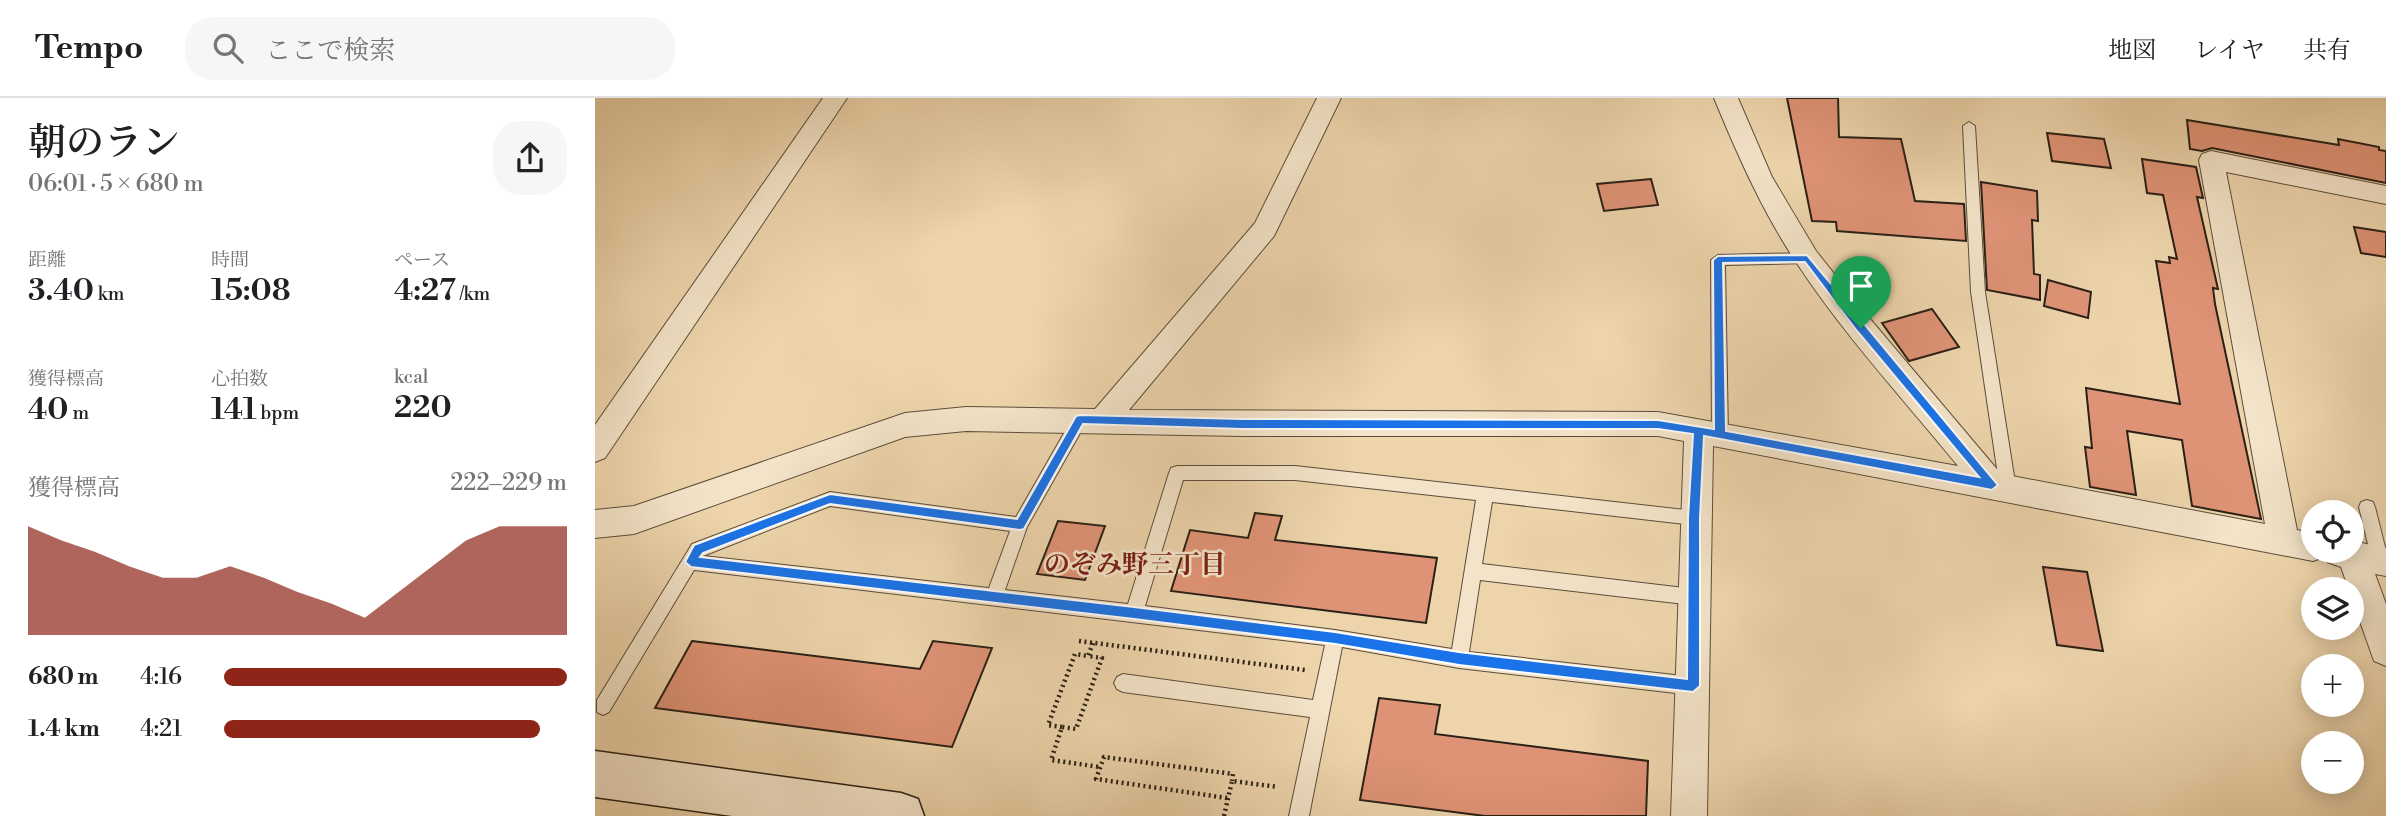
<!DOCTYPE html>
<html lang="ja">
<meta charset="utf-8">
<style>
body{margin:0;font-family:"Libre Bodoni","Noto Serif JP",serif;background:#f6f6f6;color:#202124;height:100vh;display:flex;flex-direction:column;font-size:26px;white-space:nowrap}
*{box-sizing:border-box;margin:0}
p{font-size:23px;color:#757577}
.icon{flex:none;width:38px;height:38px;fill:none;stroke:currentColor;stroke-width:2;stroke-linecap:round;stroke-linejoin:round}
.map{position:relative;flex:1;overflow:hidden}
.details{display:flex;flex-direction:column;background:#fff;width:595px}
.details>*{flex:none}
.buttons{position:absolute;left:1706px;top:402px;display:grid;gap:14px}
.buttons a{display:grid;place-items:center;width:63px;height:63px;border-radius:50%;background:#fff;box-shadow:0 4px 18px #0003;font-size:35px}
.pin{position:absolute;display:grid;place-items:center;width:60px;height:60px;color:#fff;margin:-72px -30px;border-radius:50% 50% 50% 0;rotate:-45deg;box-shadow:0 0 7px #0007}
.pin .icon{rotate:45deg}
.round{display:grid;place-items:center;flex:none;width:74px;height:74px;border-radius:28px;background:#f6f6f6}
.headline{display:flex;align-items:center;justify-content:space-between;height:119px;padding:0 28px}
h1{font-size:38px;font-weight:600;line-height:52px}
.metrics{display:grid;grid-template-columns:repeat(3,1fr);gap:10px;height:119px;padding:7px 28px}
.metrics div{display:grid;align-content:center}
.metrics b{font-size:30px;font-weight:600}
.metrics small{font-size:19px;font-weight:400}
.metrics p{font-size:19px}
.chart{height:196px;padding:14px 28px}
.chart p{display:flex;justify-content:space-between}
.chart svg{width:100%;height:126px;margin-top:7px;fill:#8f2418;opacity:.7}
ul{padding:0 28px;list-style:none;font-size:23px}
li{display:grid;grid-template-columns:112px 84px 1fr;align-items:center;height:52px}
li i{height:18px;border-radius:9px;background:#8f2418}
header{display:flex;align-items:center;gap:42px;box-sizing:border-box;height:98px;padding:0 35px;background:#fff;border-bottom:2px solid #e0e0e0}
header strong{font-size:33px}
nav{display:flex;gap:38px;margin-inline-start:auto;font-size:24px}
.search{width:490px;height:63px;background:#f6f6f6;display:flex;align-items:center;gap:18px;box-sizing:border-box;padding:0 24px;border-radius:28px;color:#757577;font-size:26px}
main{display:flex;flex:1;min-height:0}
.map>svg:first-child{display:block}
.building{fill:#df9376;stroke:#2a2016;stroke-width:2}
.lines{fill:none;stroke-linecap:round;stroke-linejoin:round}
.lane-casing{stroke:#5b4d3b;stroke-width:2}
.street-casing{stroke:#5b4d3b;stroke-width:2}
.secondary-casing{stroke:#2a2016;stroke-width:3}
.path{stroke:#2a2016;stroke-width:4.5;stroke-dasharray:2 3.5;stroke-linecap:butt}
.lane{fill:#f3e3c8;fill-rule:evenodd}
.street{fill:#f3e3c8;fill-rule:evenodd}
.secondary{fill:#f3e3c8;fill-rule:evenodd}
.route{fill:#1a73e8;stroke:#fff;stroke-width:2;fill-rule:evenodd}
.labels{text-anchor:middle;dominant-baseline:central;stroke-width:5;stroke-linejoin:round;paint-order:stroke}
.neighbourhood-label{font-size:26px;font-weight:bold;fill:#7a1f14;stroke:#f3e3c8}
</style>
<header>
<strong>Tempo</strong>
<div class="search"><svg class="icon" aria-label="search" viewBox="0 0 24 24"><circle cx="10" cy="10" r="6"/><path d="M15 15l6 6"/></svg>ここで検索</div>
<nav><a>地図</a><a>レイヤ</a><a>共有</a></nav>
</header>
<main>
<section class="details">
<div class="headline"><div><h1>朝のラン</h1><p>06:01 · 5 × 680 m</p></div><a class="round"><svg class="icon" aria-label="share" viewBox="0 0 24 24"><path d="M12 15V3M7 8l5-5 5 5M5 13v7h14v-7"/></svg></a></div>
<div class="metrics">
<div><p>距離</p><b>3.40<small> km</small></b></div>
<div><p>時間</p><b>15:08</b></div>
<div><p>ペース</p><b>4:27<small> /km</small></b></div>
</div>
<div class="metrics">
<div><p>獲得標高</p><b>40<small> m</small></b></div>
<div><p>心拍数</p><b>141<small> bpm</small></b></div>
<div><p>kcal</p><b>220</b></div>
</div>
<div class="chart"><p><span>獲得標高</span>222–229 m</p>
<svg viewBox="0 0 160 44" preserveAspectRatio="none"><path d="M0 44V6L10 11L20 15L30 20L40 24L50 24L60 20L70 24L80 29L90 33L100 38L110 29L120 20L130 11L140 6L150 6L160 6V44z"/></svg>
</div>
<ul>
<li><b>680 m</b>4:16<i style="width:100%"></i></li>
<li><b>1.4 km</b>4:21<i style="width:92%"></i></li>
</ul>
</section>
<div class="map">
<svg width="1791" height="718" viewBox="0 0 1791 718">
<rect width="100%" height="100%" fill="#edd4ab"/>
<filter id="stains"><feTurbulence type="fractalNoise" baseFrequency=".00286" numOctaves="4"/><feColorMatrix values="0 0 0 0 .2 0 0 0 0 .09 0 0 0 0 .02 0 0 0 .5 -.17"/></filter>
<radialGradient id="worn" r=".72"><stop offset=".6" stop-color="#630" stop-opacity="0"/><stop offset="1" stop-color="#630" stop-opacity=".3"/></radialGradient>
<g class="building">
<polygon points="1192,0 1243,0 1244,39 1306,41 1320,103 1369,106 1371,143 1242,133 1241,124 1217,123"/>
<polygon points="1592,22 1744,47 1743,41 1784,49 1784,52 1791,53 1791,85 1617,50 1607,53 1595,51"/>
<polygon points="1452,35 1509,41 1516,70 1457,63"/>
<polygon points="1547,61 1601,69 1608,100 1602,99 1623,191 1618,190 1620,206 1666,421 1597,408 1587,342 1532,333 1541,397 1495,389 1490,349 1497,350 1491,290 1585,306 1561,163 1575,165 1574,159 1582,161 1568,97 1552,95"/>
<polygon points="1056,81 1063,107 1009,113 1002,86"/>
<polygon points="1386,84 1442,93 1443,123 1437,122 1439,176 1445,177 1445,202 1392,192"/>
<polygon points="1759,129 1791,134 1791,159 1766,155"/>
<polygon points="1453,182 1496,194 1493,220 1449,208"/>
<polygon points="1337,211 1364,249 1314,263 1287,225"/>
<polygon points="660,415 687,418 680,442 842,460 831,525 576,493 595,432 653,440"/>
<polygon points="463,423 510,428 490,482 442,476"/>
<polygon points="1448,469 1492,474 1508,553 1462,547"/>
<polygon points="97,543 325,571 338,543 397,550 357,649 60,610"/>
<polygon points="784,600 845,607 840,636 1053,663 1051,718 890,718 765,702"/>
</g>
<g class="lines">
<g class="lane-casing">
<g id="lane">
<polygon points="1374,24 1380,28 1390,194 1421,391 1419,396 1413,398 1407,396 1405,391 1376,194 1368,28"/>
<polygon points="1212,155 1219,160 1212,165 1130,167 1133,337 1130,342 1120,342 1117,337 1116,162 1123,157"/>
<path d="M 485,315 L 490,316 L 493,321 L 432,429 L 410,492 L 533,506 L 574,375 L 576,370 L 582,368 L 700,368 L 1099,413 L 1105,415 L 1107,420 L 1105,425 L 1099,427 L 897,404 L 887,466 L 1098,491 L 1104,493 L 1107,499 L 1104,505 L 1098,507 L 885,482 L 874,554 L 1098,579 L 1104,582 L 1107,588 L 1104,594 L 1098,597 L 864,570 L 747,549 L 714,718 L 694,718 L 715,619 L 528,594 L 522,591 L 519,585 L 522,579 L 528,576 L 718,602 L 730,547 L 99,472 L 14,614 L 8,617 L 2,614 L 2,602 L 97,446 L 235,394 L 421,419 L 480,316 ZM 588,382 L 700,382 L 881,402 L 857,551 L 740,532 L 550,508 ZM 235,408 L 415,433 L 394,490 L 108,458 Z"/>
<polygon points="1772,402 1778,404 1780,409 1791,453 1791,468 1785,471 1779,468 1777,463 1764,409 1766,404"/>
</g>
</g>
<g class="street-casing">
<g id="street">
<polygon points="228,0 252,0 10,360 0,364 0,327"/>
<path d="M 722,0 L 746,0 L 679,138 L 534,312 L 1063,314 L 1363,368 C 1309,302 1250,238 1203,167 C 1168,115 1143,58 1119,0 L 1143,0 L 1177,79 L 1221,153 L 1276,222 L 1406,376 L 1670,426 L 1604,62 L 1607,56 L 1616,53 L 1791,88 L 1791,106 L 1631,74 L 1702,432 L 1718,435 L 1718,453 L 1757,453 L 1757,443 L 1791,450 L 1791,478 L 1780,476 L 1791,506 L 1791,568 L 1779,563 L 1757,501 L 1757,492 L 1754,492 L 1746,469 L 1732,464 L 1729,459 L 1718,463 L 1118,348 L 1112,718 L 1076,718 L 1089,343 L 1063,338 L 647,338 L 371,333 L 310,339 L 39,436 L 0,440 L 0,412 L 39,408 L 310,315 L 371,309 L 500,311 L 660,125 Z"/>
</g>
</g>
<g class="secondary-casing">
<polygon id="secondary" points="0,653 306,695 323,701 329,718 137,718 0,699"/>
</g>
<g class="path">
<polyline points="484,543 710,572"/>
<polyline points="498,545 493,558 507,560 481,631 467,629 456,662 505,669"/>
<polyline points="467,629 453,627 480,556 493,558"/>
<polyline points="632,700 501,681 509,659 638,676 637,683"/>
<polyline points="629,718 637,683 683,689"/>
</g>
<use href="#lane" class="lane"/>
<use href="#street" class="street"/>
<use href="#secondary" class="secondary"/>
</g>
<path class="route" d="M 1212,157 L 1403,387 L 1397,392 L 1109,338 L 1105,420 L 1105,588 L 1098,594 L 864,567 L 740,546 L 539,521 L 96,469 L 90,464 L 99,447 L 235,396 L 422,421 L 481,318 L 485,317 L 647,321 L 1063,322 L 1119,331 L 1118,162 L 1123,158 ZM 1210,164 L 1262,233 L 1384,379 L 1131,333 L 1128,165 ZM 488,326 L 647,331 L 1063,331 L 1098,336 L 1093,420 L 1092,581 L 864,554 L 740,534 L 539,509 L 105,459 L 108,455 L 235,406 L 425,432 L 429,431 Z"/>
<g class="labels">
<g class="neighbourhood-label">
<text x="540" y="467">のぞみ野三丁目</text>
</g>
</g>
<rect width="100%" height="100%" filter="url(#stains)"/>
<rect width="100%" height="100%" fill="url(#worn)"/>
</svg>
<div class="buttons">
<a><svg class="icon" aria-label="locate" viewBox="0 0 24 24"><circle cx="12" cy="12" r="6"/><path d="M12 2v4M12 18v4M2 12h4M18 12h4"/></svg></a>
<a><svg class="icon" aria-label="layers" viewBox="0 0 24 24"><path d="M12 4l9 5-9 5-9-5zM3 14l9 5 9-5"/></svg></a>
<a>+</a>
<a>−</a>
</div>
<div class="pin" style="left:1266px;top:230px;background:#1e9e55"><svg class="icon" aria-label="arrive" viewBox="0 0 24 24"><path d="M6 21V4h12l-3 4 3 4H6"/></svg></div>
</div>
</main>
